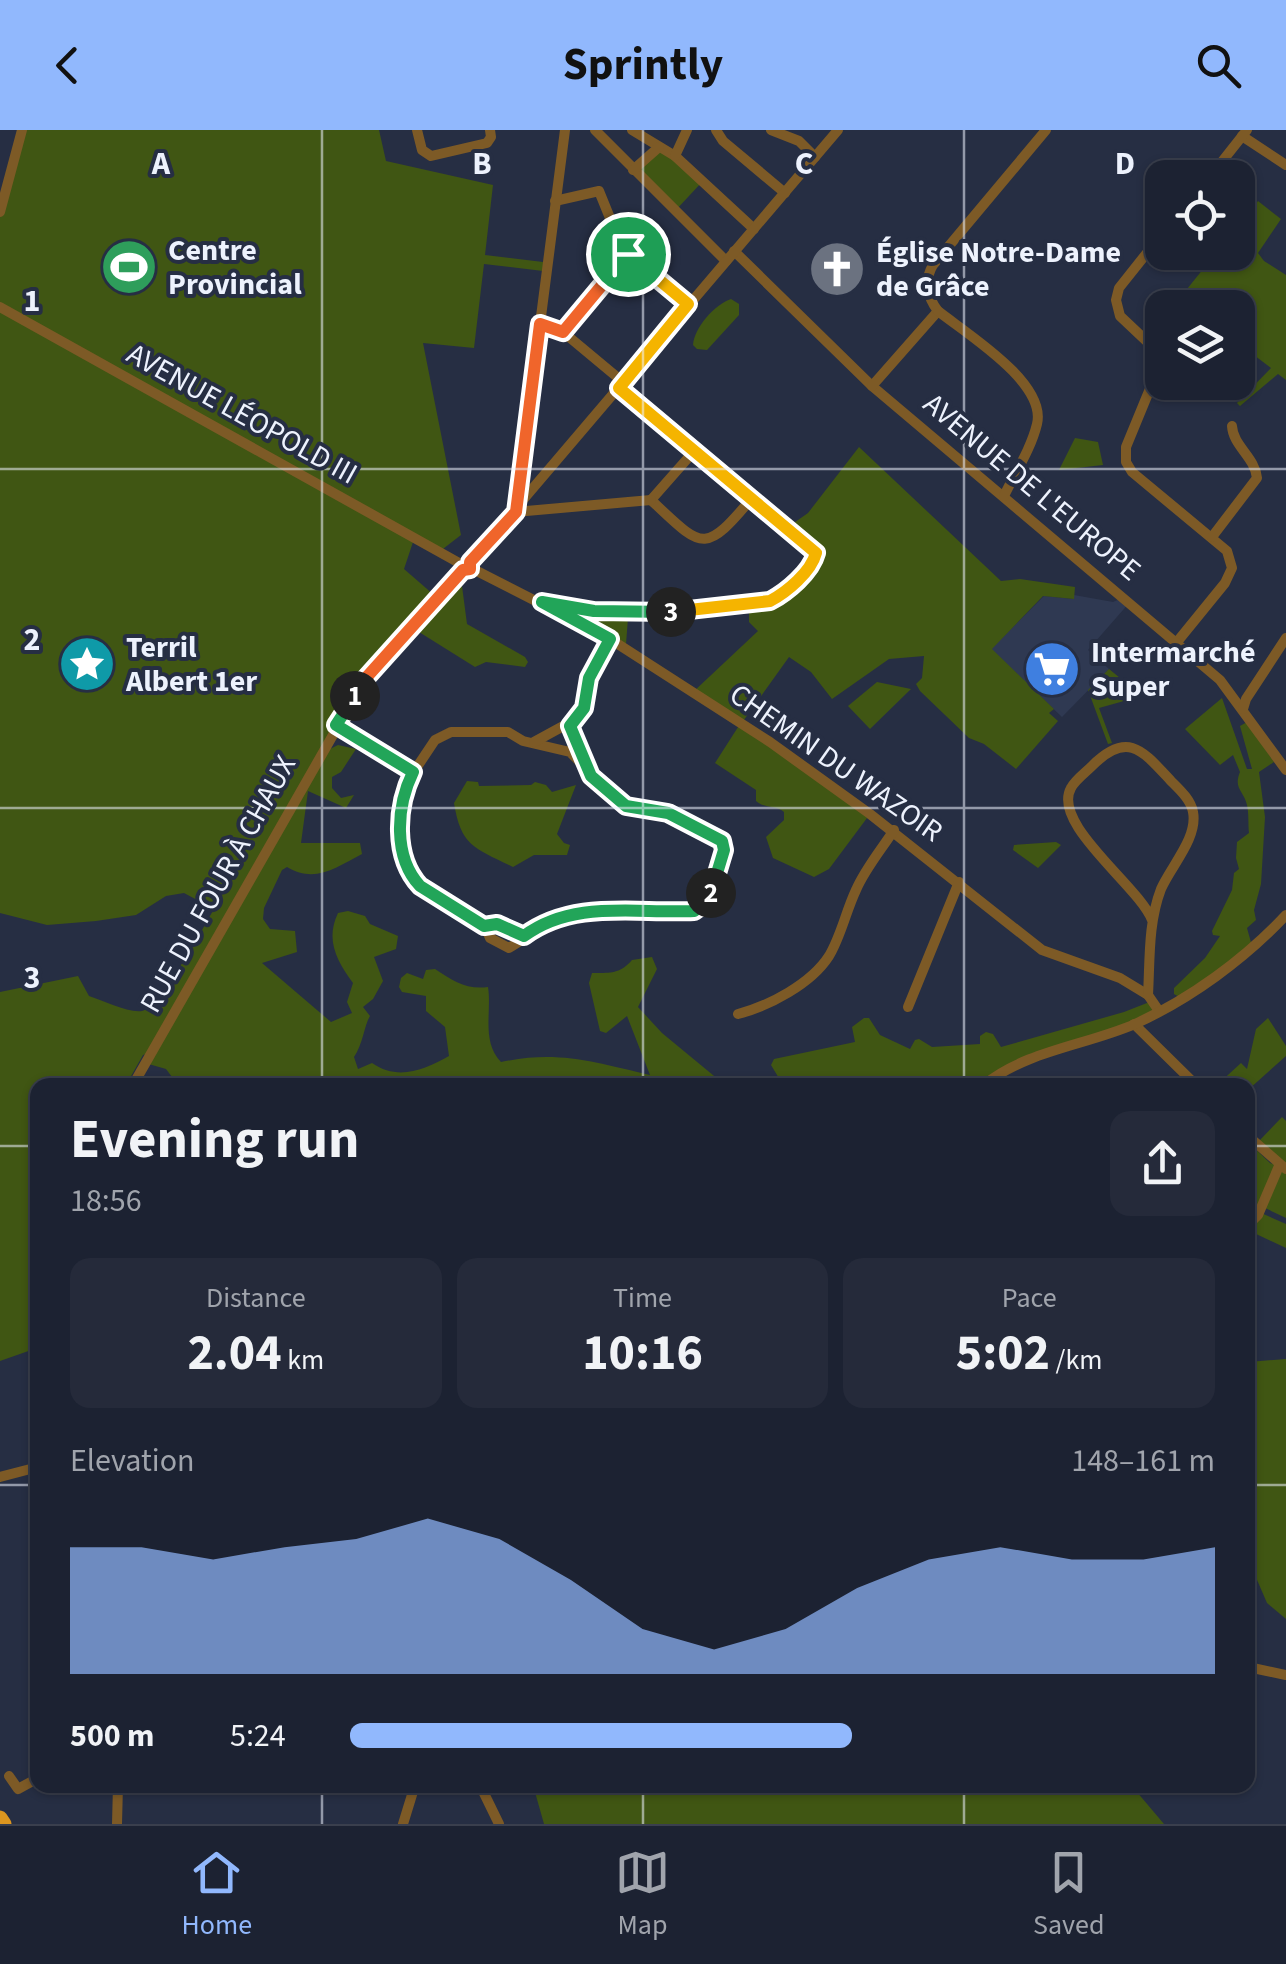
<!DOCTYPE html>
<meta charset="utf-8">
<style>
body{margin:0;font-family:"Source Sans 3",sans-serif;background:#252a3a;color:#f1f3f6;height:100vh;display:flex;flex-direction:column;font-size:38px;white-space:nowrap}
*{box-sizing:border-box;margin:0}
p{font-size:32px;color:#a0a4ac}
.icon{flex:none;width:55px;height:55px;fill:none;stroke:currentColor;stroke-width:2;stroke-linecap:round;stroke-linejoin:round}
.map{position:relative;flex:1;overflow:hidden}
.side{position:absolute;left:30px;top:948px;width:1225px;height:715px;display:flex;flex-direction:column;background:#1c2232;border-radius:20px;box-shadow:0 2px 8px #0004,0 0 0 2px #3a3f4d}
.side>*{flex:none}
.buttons{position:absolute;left:1145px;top:30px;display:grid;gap:20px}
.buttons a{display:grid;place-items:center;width:110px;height:110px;border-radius:20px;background:#1c2232;box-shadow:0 2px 8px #0004,0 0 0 2px #3a3f4d;font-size:50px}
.pin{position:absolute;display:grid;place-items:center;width:85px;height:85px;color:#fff;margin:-42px;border:5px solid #fff;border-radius:50%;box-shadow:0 2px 10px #0007}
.km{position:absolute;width:50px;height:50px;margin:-25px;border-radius:50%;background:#222;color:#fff;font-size:28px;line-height:50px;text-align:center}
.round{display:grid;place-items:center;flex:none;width:105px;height:105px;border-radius:20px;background:#252a3a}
.overview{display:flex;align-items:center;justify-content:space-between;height:170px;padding:0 40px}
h1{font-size:55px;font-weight:700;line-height:75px}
.stats{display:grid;grid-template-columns:repeat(3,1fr);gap:15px;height:170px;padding:10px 40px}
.stats div{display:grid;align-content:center;border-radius:20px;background:#252a3a;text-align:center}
.stats b{font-size:50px;font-weight:700}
.stats small{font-size:28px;font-weight:400}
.stats p{font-size:28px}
.chart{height:280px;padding:20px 40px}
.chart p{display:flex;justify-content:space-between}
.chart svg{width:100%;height:180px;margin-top:10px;fill:#91b8fd;opacity:.7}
ul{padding:0 40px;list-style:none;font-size:32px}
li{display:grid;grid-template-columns:160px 120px 1fr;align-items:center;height:75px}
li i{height:25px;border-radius:12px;background:#91b8fd}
header{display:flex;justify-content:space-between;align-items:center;height:130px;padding:0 40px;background:#91b8fd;color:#111;font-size:45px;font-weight:700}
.menu{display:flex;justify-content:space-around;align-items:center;height:140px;border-top:2px solid #3a3f4d;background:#1c2232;font-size:28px;color:#a0a4ac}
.menu a{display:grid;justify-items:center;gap:5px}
.menu .on{color:#91b8fd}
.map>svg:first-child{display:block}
.built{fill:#2f3952}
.green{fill:#405613}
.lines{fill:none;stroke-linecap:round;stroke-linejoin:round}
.minor{stroke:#7d5a26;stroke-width:10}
.highway{stroke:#dc961f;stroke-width:15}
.split-1-casing{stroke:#fff;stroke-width:20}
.split-2-casing{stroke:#fff;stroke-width:20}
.split-3-casing{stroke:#fff;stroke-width:20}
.split-4-casing{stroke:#fff;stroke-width:20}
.split-1{stroke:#f0652b;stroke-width:12}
.split-2{stroke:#22a559;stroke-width:12}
.split-3{stroke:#22a559;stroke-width:12}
.split-4{stroke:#f5b400;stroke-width:12}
.grid{fill:none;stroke:#edf2fd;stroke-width:2.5;stroke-opacity:0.55}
.labels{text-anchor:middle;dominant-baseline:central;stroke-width:8;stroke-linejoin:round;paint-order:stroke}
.poi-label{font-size:30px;font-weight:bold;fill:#edf2fd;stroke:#262e43;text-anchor:start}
.street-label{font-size:30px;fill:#edf2fd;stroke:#262e43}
.grid-label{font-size:32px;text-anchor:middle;font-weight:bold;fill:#edf2fd;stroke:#262e43;stroke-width:8;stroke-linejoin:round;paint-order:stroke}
</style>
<header><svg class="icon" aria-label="back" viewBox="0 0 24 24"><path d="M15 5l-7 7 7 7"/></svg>Sprintly<svg class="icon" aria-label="search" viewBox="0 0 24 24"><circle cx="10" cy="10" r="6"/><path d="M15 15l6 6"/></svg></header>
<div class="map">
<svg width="1286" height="1694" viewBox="0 0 1286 1694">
<rect width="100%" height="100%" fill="#262e43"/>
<polygon class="built" points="1074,465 1113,472 1124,467 1130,472 1088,520 1109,539 1062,587 991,519 1044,466 1073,469"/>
<g class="green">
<path d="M 22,0 L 379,0 L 386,31 L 493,55 L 485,125 L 543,132 L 543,141 L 484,134 L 474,218 L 423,213 L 461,405 L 439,422 L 414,409 L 404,439 L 434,465 L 365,549 L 330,619 L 338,615 L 356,619 L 341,642 L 332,647 L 332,658 L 341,668 L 354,665 L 346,678 L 308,661 L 301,713 L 360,713 L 362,724 C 337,737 315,754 287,737 L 282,740 L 264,778 L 263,789 L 270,799 L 295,801 L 297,822 L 262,833 L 331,892 L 352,883 L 347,872 L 353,853 C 337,831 325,810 338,783 L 348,781 L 365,786 L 370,794 L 398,806 L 396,819 L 374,827 L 383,851 L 373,869 L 363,877 L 370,886 C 364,896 363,914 354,927 L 358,939 L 372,933 C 398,951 424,940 449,926 L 445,897 L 426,881 L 426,866 L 402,862 L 399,857 L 401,848 L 407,843 L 423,849 L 426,840 L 435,839 C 453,851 467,860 488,857 C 492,881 481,911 501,932 C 559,920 593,932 650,945 L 627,886 L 606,903 L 600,901 L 589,853 L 592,843 C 610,843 620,844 632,830 L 652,827 L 657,839 L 638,877 L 662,903 L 725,955 L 178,955 L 166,939 L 145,933 L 150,923 L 143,925 L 126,955 L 38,955 L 37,1218 L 0,1231 L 0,862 L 78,846 L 89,866 C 104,871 128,883 142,881 C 160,877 203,798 214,779 L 184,763 L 166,766 L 136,785 L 96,791 L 47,795 L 0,783 L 0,82 Z"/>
<polygon points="659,17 703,51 674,82 633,40"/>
<polygon points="1258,71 1281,89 1258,123 1264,131 1286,145 1286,250 1278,244 1240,276 1237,273 1271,238 1238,213 1238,178 1190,177 1179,169 1216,123 1238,122 1238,96"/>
<path d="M 731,169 L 739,174 L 739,185 L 707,220 L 697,219 L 693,215 C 694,198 715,174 731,169 Z"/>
<polygon points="1075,308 1098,312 1103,335 1059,340"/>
<path d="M 859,317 L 1001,451 L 1020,449 L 1075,457 L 1074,469 L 1043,466 L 992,519 L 1054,579 L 1049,583 L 1058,591 L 1016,639 L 984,614 L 969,608 L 920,561 L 916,554 L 922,548 L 924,526 L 889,529 L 832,569 L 811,542 L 789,527 L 741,594 L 870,684 L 829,739 L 814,747 L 773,728 L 766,707 L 784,690 L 784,682 C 775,674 765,679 756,671 L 756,660 L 715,633 L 740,594 L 692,563 L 758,501 L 749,492 L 749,482 L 769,471 L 817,426 L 788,397 L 808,383 Z"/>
<polygon points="454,449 462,456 467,494 525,527 528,532 525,537 486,532 475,537 411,497"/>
<polygon points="573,484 628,488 626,514 573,486"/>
<polygon points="1109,539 1142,566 1099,578 1112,613 1108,614 1088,560"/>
<polygon points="877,552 911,559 870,599 848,576"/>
<path d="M 1222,568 L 1247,639 L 1252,639 L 1240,596 L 1247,592 L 1274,632 L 1259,642 L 1265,687 L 1261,754 L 1254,780 L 1256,790 L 1247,798 L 1252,816 L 1181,868 L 1174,864 L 1174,858 L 1205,828 L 1220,806 L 1213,805 L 1212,801 L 1232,760 L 1234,743 L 1239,739 L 1236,728 L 1237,712 L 1249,703 C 1248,695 1249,683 1247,675 C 1244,661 1233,659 1240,642 L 1233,625 L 1220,635 L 1185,599 Z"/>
<path d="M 467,651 L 478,652 L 479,656 L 531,655 L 535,652 L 546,655 L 552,662 L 576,655 L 557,704 L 564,713 L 570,715 L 567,725 L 534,725 L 513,737 C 475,718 461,717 454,673 Z"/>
<polygon points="1056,712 1061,715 1038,738 1013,720 1014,715"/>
<polygon points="1152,871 1159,881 1012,937 984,955 946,955 942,949 928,955 783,955 771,935 774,929 855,912 852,897 864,888 869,888 880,905 910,919 915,910 919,909 932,917 980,914 980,906 986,902 993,904 1001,917 1124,882"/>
<polygon points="1268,888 1286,916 1286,926 1248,960 1248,955 1217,955 1241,933 1247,939 1256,899"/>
<polygon points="1282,987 1286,991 1286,1088 1248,1070 1248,1012 1270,1033 1278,1036 1259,1011"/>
<polygon points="1259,1082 1286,1094 1286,1118 1254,1103 1248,1105 1248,1095"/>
<polygon points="1286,1229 1286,1489 1267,1473 1248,1429 1248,1232"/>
<polygon points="533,1655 922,1655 930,1665 931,1660 939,1655 1131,1655 1164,1694 544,1694"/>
</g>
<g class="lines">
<g class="minor">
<polyline points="417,0 422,20 431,26 487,13 491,7 490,0"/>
<polyline points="595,0 726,131"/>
<polyline points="632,0 675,26 754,99"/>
<polyline points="716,0 723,11 785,63"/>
<polyline points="771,0 799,11 815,27"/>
<polyline points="1242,6 1286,35"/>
<polyline points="675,26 687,0"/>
<polyline points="633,40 659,17"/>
<polyline points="1209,48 1247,0"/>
<polyline points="555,71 599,61 623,120 688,174"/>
<polyline points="0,82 22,0"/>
<polyline points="1162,104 1119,158 1116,170 1120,186 1156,220 1161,232 1126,317 1126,332 1132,342 1227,421 1232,438 1225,453 1177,512"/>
<polyline points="734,121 872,256 1220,550 1286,640"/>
<polyline points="0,177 461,434 463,440 471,438 610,509 770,612 870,684 1042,820 1120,848 1148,865 1159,881"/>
<polyline points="540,194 563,202 623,252"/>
<polyline points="563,202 628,124"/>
<polyline points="872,256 938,181"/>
<path d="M 1004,366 C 1015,343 1031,319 1037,294 C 1047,253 967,204 938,181 C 927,167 924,150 933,135 L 1046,0"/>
<path d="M 651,370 C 703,419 704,425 752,368"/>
<polyline points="651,370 695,320"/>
<polyline points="516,381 565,0"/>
<polyline points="515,382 651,370"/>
<path d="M 1212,407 L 1257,348 C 1255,327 1233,316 1232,296"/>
<polyline points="470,432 838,0"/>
<path d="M 554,475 C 600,484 731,488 772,470 C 789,462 807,442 817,426 L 814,418 L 619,257"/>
<polyline points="1243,579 1246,569 1286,508"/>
<polyline points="336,595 413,643"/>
<path d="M 570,596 L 591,646 L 627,676 L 668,683 L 722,711 L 724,720 L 705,774 C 681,791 611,777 579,782 C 546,788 535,803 509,818 L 490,808 L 485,796 L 420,757 L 414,749 L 399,708 L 413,643 L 435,610 L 451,602 L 508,602 L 523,611 L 570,622 L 587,639"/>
<polyline points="534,612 578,588 586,574 591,544 610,509"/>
<polyline points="485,796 497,794 524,806"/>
<path d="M 1148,865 C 1150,830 1148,793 1161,759 C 1171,736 1198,708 1193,682 C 1191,670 1180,660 1171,651 C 1143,621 1128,600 1092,636 C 1085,643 1075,650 1071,658 C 1051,694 1139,756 1152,790"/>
<polyline points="908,877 959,752"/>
<path d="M 738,884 C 769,876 811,854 829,826 C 841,806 846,781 856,760 C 865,739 881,720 894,700"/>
<polyline points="1134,894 1196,955"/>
<polyline points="133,955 365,549 463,440"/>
<path d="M 984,955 C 1025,921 1087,915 1135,894 C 1190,869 1245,829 1286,785"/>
<polyline points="1248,1006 1286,1039"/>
<polyline points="1248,1095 1258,1085 1279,1036"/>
<polyline points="0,1347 38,1337"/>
<polyline points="1248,1537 1286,1545"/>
<polyline points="9,1646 18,1659 38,1648"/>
<polyline points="480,1655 499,1694"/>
<polyline points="117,1694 118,1655"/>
<polyline points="403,1694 415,1655"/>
</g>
<polyline class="highway" points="0,1688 4,1694"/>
</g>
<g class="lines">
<g class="split-1-casing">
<polyline id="split-1" points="355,566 365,549 463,440 470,439 470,432 516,382 540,194 563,202 628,124"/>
</g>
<g class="split-2-casing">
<path id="split-2" d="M 355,566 L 336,595 L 413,642 C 396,677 393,727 420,756 L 484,796 L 497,794 L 524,806 C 574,769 636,784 694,781 L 704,774 L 711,763"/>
</g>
<g class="split-3-casing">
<polyline id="split-3" points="671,482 594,481 542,472 610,509 589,548 584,578 570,596 591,646 626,676 668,683 722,711 724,720 711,763"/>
</g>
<g class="split-4-casing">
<path id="split-4" d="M 628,124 L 688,174 L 619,258 L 816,423 C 811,442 787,462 770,471 L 671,482"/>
</g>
<use href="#split-1" class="split-1"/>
<use href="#split-2" class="split-2"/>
<use href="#split-3" class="split-3"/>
<use href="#split-4" class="split-4"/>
</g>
<path class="grid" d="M 322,0 L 322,955M 643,0 L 643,955M 964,0 L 964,955M 0,339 L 1286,339M 0,678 L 1286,678M 0,1016 L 38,1016M 1248,1016 L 1286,1016M 0,1355 L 38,1355M 1248,1355 L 1286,1355M 322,1655 L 322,1694M 643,1655 L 643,1694M 964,1655 L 964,1694"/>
<defs>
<g id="stadium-disc" transform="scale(2.875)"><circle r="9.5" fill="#2e9e5b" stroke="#262e43"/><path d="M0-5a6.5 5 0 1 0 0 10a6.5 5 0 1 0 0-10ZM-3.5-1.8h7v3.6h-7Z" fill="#fff"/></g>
<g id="church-disc" transform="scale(2.875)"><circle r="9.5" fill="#6b7280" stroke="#262e43"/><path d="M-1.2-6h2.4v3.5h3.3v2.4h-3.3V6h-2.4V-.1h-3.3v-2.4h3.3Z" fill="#fff"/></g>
<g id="sight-disc" transform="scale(2.875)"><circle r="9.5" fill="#0f9aa8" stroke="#262e43"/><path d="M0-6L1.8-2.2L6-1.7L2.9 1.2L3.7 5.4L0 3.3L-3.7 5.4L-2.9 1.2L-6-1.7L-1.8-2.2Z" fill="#fff"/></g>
<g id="supermarket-disc" transform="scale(2.875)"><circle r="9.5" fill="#3f7fe0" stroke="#262e43"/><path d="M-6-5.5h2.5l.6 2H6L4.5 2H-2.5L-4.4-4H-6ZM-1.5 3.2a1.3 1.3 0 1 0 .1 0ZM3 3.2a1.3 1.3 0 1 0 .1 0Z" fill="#fff"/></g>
</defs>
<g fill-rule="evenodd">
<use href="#stadium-disc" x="129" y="137"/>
<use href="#church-disc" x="837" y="139"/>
<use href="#sight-disc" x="87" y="534"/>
<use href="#supermarket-disc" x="1052" y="539"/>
</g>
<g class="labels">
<g class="poi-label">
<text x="168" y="120">Centre<tspan x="168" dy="34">Provincial</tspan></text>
<text x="876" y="122">Église Notre-Dame<tspan x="876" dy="34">de Grâce</tspan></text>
<text x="126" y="517">Terril<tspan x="126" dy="34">Albert 1er</tspan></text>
<text x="1091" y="522">Intermarché<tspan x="1091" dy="34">Super</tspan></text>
</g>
<g class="street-label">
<text transform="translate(242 284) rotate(29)">AVENUE LÉOPOLD III</text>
<text transform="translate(1032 357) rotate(40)">AVENUE DE L'EUROPE</text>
<text transform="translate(836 633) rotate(35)">CHEMIN DU WAZOIR</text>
<text transform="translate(218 754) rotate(-61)">RUE DU FOUR À CHAUX</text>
</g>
</g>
<g class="grid-label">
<text x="161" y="44">A</text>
<text x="482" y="44">B</text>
<text x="804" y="44">C</text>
<text x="1125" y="44">D</text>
<text x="32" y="181">1</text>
<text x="32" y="520">2</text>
<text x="32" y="858">3</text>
</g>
</svg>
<div class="buttons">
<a><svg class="icon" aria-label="locate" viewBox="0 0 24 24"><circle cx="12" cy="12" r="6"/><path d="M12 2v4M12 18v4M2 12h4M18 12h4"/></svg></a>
<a><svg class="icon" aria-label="layers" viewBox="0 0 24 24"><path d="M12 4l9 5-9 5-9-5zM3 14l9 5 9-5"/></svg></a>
</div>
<div class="pin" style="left:628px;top:124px;background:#1e9e55"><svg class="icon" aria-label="arrive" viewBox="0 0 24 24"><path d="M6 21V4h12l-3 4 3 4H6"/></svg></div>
<b class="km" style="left:355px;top:566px">1</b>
<b class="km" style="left:711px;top:763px">2</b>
<b class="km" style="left:671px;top:482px">3</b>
<section class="side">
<div class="overview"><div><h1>Evening run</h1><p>18:56</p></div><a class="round"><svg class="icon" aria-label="share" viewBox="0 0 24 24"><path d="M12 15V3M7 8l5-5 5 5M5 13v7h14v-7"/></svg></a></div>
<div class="stats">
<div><p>Distance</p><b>2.04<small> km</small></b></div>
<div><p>Time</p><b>10:16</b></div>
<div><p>Pace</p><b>5:02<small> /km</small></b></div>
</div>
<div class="chart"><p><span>Elevation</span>148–161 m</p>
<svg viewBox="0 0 160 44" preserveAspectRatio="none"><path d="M0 44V13L10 13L20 16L30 13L40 11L50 6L60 11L70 21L80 33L90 38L100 33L110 23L120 16L130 13L140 16L150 16L160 13V44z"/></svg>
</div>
<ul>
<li><b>500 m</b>5:24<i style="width:58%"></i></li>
</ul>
</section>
</div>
<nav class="menu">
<a class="on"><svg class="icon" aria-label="home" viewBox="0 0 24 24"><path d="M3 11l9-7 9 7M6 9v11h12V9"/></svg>Home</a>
<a><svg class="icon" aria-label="map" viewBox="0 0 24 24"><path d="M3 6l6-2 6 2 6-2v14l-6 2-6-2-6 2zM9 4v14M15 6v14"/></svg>Map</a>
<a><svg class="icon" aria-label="saved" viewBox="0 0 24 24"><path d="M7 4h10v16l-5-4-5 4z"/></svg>Saved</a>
</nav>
